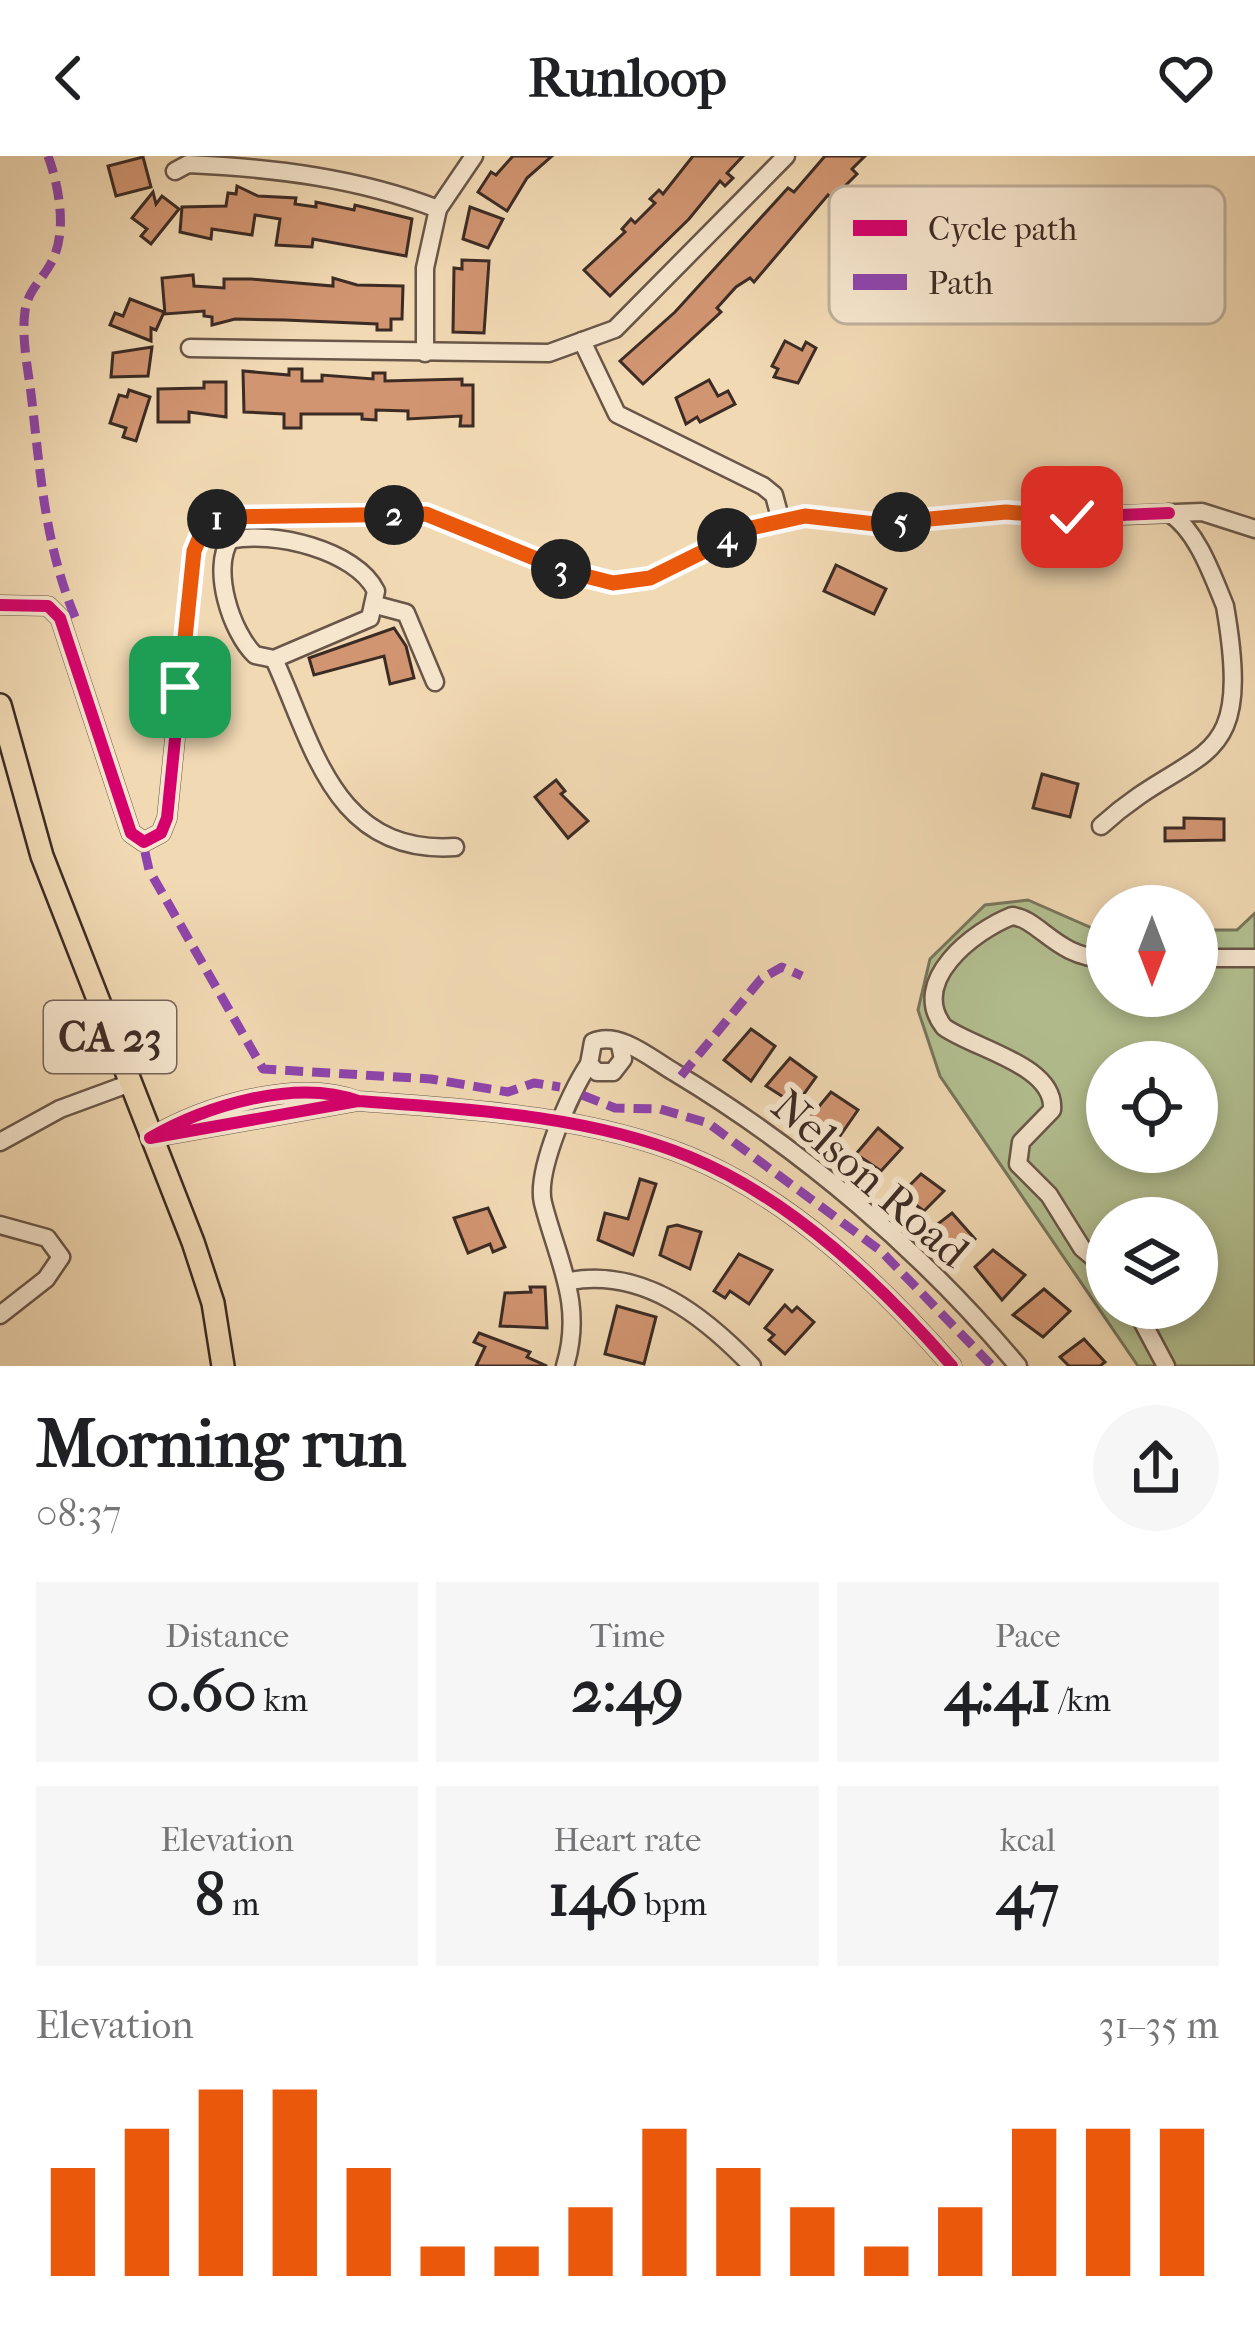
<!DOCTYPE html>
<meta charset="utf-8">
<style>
body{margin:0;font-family:"IM FELL French Canon",serif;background:#f6f6f6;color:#202124;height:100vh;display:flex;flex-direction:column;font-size:45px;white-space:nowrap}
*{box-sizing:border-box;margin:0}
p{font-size:39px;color:#757577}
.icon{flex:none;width:66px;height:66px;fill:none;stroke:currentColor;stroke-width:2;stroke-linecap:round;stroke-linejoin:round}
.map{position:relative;height:1210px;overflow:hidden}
.drawer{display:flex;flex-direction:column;background:#fff;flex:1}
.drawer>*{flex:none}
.needle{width:78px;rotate:180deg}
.controls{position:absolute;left:1086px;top:729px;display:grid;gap:24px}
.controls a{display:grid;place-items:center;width:132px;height:132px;border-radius:50%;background:#fff;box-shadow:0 6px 18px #0003;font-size:60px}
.pin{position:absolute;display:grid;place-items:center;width:102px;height:102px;color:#fff;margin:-51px;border-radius:24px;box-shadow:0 6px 18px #0006}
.km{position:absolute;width:60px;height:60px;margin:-30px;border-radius:50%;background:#222;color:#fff;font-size:33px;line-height:60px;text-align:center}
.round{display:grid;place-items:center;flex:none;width:126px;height:126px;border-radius:63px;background:#f6f6f6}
.headline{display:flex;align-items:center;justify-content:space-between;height:204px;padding:0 36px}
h1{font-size:66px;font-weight:700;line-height:90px}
.stats{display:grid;grid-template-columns:repeat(3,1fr);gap:18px;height:204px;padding:12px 36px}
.stats div{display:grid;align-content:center;border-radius:0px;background:#f6f6f6;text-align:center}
.stats b{font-size:60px;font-weight:700}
.stats small{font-size:33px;font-weight:400}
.stats p{font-size:33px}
.chart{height:336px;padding:24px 36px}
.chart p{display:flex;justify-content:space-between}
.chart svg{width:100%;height:216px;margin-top:12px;stroke:#ea580c;stroke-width:6}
header{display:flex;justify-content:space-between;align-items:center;height:156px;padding:0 36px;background:#fff;font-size:54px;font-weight:700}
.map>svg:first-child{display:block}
.green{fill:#b3c091;stroke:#78765b;stroke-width:3;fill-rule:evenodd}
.building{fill:#d19571;stroke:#3c2b25;stroke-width:3}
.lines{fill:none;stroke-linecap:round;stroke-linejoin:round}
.minor-casing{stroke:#695648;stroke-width:21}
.major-casing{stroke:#3c2b25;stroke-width:26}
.minor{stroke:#f6e6ce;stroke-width:16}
.major{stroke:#f1d9b3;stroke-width:21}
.quiet{stroke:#8e44ad;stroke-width:9;stroke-dasharray:18 9;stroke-linecap:butt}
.cycleway-casing{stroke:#f6e6ce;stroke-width:20}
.cycleway{stroke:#d6006c;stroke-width:12}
.route-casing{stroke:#fff;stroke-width:24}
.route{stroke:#ea580c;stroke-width:15}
.labels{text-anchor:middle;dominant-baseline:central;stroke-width:12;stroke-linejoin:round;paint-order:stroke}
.shield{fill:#f6e6ce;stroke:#746358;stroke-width:3}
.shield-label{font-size:42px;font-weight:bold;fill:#3c2b25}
.street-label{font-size:45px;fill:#3c2b25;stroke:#f6e6ce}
.key{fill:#f6e6ce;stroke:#beae9b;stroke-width:3}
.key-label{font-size:33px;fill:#3c2b25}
</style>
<header><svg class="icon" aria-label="back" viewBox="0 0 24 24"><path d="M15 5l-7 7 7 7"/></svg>Runloop<svg class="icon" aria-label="heart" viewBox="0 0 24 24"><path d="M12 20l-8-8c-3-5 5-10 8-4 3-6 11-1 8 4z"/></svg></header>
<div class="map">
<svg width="1255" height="1210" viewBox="0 0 1255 1210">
<rect width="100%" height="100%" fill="#f1d9b3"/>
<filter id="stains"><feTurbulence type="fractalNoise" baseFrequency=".00167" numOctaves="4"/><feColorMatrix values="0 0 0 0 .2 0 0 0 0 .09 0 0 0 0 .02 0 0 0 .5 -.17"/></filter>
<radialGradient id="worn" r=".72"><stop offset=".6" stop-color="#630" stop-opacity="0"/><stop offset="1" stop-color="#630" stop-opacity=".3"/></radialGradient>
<path class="green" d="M 1028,744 L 1092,772 L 1107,772 L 1107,840 L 1197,840 L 1197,774 L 1237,774 L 1255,757 L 1255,1210 L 1138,1210 L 940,920 L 918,854 L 930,803 L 985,749 ZM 1107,906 L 1197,906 L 1197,996 L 1107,996 ZM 1107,1062 L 1197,1062 L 1197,1152 L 1107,1152 Z"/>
<g class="building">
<polygon points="513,0 552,0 527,22 507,55 478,36 491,16 496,19"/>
<polygon points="693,0 743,0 727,17 733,22 725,30 720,25 689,63 610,140 584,114 625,76 622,73 631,63 635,67 655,47 650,43 659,34 663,38"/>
<polygon points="825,0 865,0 852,13 857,18 832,43 828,39 754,126 750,122 736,131 717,152 721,156 643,228 620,205 675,156 788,32 794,36"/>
<polygon points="143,1 151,31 116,40 108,10"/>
<polygon points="237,30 258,40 296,42 295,48 316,51 316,46 354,54 355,49 412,63 406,100 313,83 312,91 276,89 280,63 255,59 252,79 212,73 211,83 180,76 182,51 226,50 228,37 236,38"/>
<polygon points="153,36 156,48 162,40 179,53 151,88 141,80 147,73 132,62"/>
<polygon points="470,51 503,63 488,92 463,83"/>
<polygon points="462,104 489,105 484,177 453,176 454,112 462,113"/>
<polygon points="193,119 194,130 224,132 224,123 251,123 333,130 333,122 357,129 403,130 402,163 391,163 391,174 377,174 377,168 285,164 235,163 212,169 212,161 204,160 204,155 165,158 162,122"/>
<polygon points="130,143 164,156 156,174 151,172 151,185 110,169 115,157 123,160"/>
<polygon points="785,185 802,194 806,186 816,192 798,227 774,221 778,213 772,210"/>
<polygon points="152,191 148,220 111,221 113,197"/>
<polygon points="289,213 302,213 302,225 322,225 322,219 373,223 373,217 385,217 385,225 462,223 462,229 473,229 473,270 460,270 461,260 408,263 408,255 376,254 376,264 362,263 362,258 301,258 301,272 284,272 284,258 244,256 243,215 289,219"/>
<polygon points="709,224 718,240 728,235 735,248 700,266 697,261 686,268 676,242"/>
<polygon points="204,226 226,226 226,261 189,256 189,266 158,266 158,233 204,232"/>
<polygon points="129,234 150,241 136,285 123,281 126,272 110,267 119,239 127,241"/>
<polygon points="836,409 886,433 874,458 824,435"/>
<polygon points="394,472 406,490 414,522 390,528 384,500 314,519 309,502"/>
<polygon points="1042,618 1078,628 1070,661 1033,652"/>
<polygon points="556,624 565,635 561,638 588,665 568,682 535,641"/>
<polygon points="1184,662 1224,663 1224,684 1165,685 1165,672 1184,672"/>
<polygon points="751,873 775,890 751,925 724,904"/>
<polygon points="790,902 816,921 796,949 766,930"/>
<polygon points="831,936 858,954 840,980 811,960"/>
<polygon points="878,972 902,992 881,1015 856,998"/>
<polygon points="921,1018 944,1035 924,1055 901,1038"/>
<polygon points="640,1023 656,1028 633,1099 598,1084 605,1057 628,1063"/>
<polygon points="488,1052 505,1091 493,1096 490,1088 468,1097 454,1062"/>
<polygon points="952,1057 975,1083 958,1099 934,1071"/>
<polygon points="677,1069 701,1076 690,1113 660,1099 668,1071"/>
<polygon points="993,1094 1025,1119 1002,1144 975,1111"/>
<polygon points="739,1098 772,1114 749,1148 730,1135 725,1142 714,1135"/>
<polygon points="530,1131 545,1131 547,1172 500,1170 505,1137 531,1136"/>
<polygon points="1044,1133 1070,1155 1043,1181 1013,1159"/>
<polygon points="785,1149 792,1156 797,1151 814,1166 785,1198 769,1184 774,1179 765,1172"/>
<polygon points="617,1150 656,1161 644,1208 605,1198"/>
<polygon points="479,1177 530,1196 527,1201 547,1210 476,1210 485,1191 474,1186"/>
<polygon points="1084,1183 1105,1206 1100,1210 1069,1210 1060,1201"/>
</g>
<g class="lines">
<g class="minor-casing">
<g id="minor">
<path d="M 175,15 L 188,8 C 274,12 358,22 438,53"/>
<polyline points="582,185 617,258 763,330 774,339 781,365"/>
<polyline points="190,192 549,197 615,173 786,0"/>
<polyline points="425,197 425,112 438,53 474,0"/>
<path d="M 221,361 L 230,384 C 211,413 231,476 255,499 L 274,503 L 370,462 L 376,435 C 356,394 272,374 230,384"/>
<polyline points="0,449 48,450 60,462 131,677 144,686 161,677 167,662 194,395 202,376 221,361 426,358 566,415 613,427 650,421 751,372 805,360 876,368 1006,356 1072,361 1202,356 1255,373"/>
<polyline points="376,449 406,457 435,526"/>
<path d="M 274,503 C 314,590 334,699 455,691"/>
<path d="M 1101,670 C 1195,584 1255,623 1225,450 C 1213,421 1197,374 1169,357"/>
<polyline points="1197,802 1255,802"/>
<path d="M 1107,803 C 1056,802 1040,763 1012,760 C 974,775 908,825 944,871 C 974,893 1056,909 1052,954 L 1021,986 L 1018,1008 L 1049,1039 L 1082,1092 L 1107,1113"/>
<path d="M 620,889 L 623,903 L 613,916 L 597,916 L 589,908 L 593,886 C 619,874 653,904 674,916 C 802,993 922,1095 1018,1210"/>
<path d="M 358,945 L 150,982 C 205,950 296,922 358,945 C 466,953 589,959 690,1001 C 792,1043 881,1129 952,1210"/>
<polyline points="0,986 60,953 128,928"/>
<polyline points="0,1069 47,1082 61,1101 46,1123 0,1159"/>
<path d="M 570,1125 C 644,1112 704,1160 752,1210"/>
<polyline points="1135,1152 1166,1210"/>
<path d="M 565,1210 C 584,1148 558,1106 543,1047 C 535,1015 571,935 589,908"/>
</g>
</g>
<g class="major-casing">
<polyline id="major" points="0,549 42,700 193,1086 213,1147 223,1210"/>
</g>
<use href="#minor" class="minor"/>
<use href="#major" class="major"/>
<g class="quiet">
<path d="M 48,0 C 59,30 68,77 51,107 C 42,124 28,134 25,155 C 21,184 29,217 32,246 C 41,324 46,395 78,468"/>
<polyline points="145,696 149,714 263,913 431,923 508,936 534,927 560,931"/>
<polyline points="681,920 761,823 782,811 802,820"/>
<polyline points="582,939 615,952 660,953 708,967 881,1095 992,1210"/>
</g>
<g class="cycleway-casing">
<g id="cycleway">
<polyline points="0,449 48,450 60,462 131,677 144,686 161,677 167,662 194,395 202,376 221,361 426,358 566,415 613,427 650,421 751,372 805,360 876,368 1006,356 1072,361 1169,357"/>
<path d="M 358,945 L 150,982 C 205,950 296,922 358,945 C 466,953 589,959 690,1001 C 792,1043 881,1129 952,1210"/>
</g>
</g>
<use href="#cycleway" class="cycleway"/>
</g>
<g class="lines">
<g class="route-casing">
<polyline id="route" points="180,531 194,395 202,376 221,361 426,358 566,415 613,427 650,422 751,372 805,360 875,368 1006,356 1072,361"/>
</g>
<use href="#route" class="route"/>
</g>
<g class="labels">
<rect class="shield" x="44" y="845" width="132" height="72" rx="9"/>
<g class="shield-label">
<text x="110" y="881">CA 23</text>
</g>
<g class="street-label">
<text transform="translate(870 1023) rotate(41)">Nelson Road</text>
</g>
</g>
<rect x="829" y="30" width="396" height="138" rx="18" class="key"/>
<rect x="853" y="64" width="54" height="16" fill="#d6006c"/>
<rect x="853" y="118" width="54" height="16" fill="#8e44ad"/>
<g class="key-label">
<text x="928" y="84">Cycle path</text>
<text x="928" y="138">Path</text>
</g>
<rect width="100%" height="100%" filter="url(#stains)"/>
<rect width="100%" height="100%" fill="url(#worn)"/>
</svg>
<div class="controls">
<a><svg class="needle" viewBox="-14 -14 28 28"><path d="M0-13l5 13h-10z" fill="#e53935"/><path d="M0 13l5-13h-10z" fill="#757577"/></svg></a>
<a><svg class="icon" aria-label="locate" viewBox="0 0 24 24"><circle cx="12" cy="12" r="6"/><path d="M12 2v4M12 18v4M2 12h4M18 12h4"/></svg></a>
<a><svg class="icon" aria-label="layers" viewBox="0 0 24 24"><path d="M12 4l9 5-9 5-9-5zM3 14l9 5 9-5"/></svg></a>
</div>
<div class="pin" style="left:180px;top:531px;background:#1e9e55"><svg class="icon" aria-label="arrive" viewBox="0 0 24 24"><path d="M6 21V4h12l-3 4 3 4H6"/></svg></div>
<div class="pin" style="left:1072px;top:361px;background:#d93025"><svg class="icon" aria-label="check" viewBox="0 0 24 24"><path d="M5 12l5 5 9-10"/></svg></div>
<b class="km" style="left:217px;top:363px">1</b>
<b class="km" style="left:394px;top:359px">2</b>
<b class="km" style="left:561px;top:413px">3</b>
<b class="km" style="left:727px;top:382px">4</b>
<b class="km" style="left:901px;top:366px">5</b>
</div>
<section class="drawer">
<div class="headline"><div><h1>Morning run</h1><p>08:37</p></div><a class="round"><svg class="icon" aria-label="share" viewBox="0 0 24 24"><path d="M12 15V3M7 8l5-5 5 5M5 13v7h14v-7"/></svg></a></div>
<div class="stats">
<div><p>Distance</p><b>0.60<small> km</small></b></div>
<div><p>Time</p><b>2:49</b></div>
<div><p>Pace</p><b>4:41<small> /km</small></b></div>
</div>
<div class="stats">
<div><p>Elevation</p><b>8<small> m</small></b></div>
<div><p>Heart rate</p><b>146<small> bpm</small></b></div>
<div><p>kcal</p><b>47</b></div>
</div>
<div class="chart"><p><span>Elevation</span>31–35 m</p>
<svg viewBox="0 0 160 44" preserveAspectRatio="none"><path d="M5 44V22M15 44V14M25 44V6M35 44V6M45 44V22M55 44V38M65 44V38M75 44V30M85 44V14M95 44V22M105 44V30M115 44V38M125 44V30M135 44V14M145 44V14M155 44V14"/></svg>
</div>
</section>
